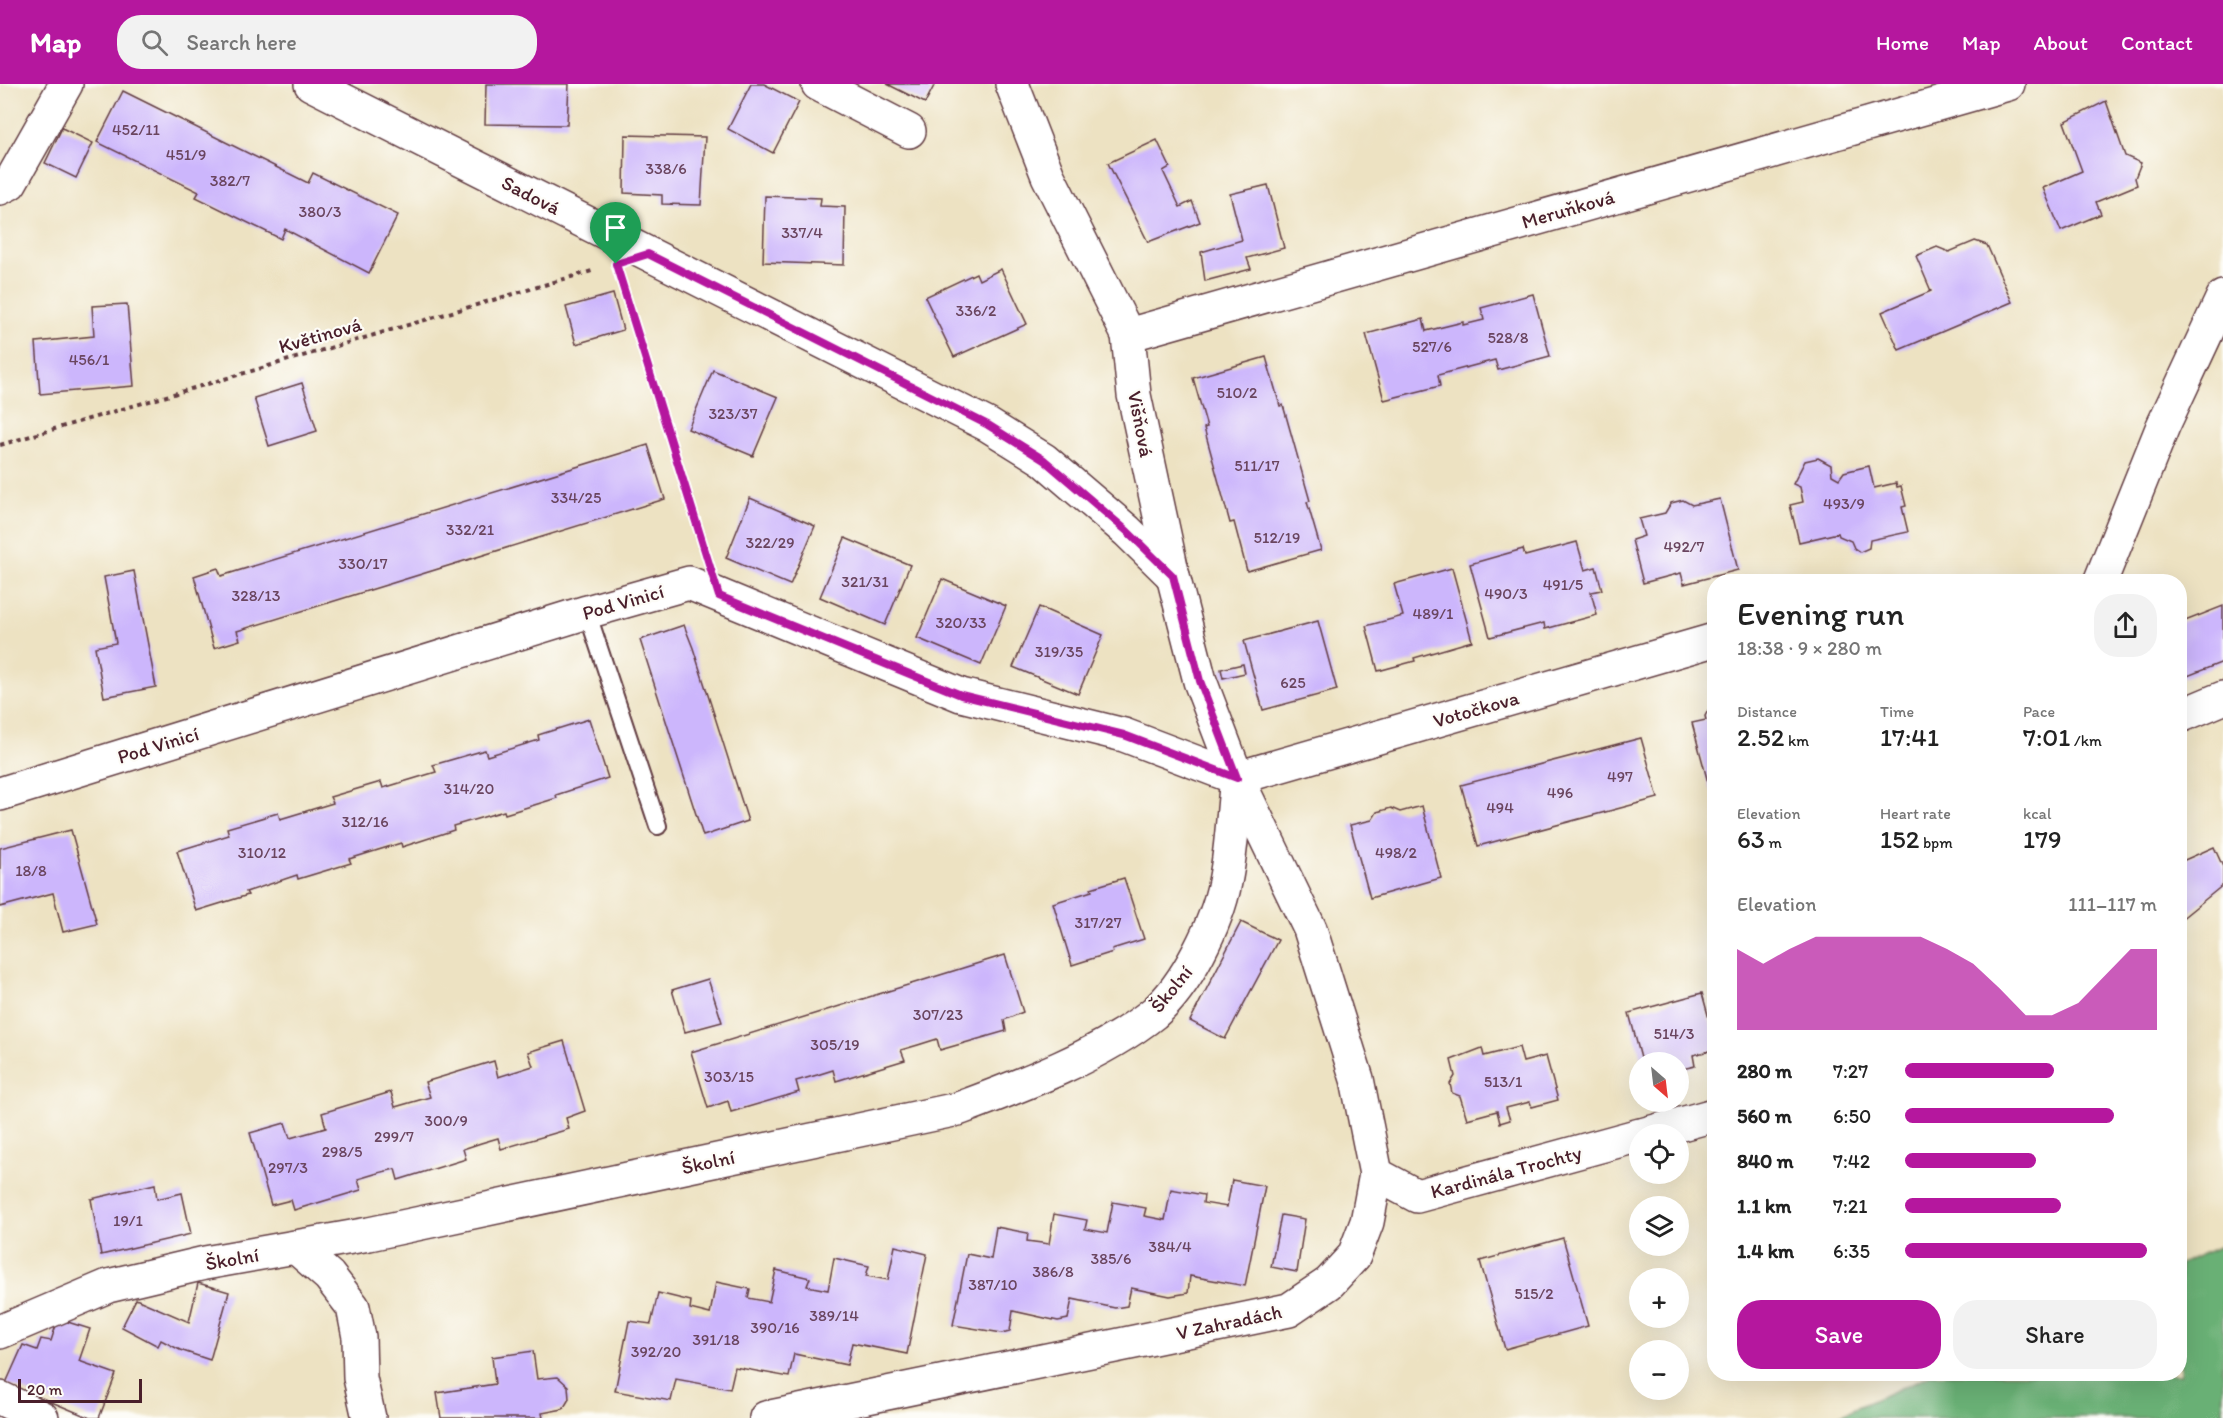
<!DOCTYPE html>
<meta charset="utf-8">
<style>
body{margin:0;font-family:Itim,sans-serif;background:#f2f2f2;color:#222;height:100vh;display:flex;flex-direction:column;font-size:22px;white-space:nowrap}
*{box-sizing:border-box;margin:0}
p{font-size:20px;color:#767676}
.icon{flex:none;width:33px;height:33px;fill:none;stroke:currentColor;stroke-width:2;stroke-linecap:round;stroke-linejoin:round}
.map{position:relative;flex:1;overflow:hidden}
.sheet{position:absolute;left:1707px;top:490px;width:480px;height:807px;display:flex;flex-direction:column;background:#fff;border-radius:24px;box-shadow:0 6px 24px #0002}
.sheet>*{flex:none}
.needle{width:39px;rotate:152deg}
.tools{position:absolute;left:1629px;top:968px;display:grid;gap:12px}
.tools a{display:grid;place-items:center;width:60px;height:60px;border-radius:50%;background:#fff;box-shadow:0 6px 24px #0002;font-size:30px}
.scale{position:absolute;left:18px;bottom:15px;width:124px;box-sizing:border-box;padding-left:6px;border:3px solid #4a1f2b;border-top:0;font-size:16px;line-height:21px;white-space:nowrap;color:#4a1f2b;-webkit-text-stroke:4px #fdfcf7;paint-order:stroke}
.pin{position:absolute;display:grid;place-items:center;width:51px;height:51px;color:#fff;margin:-62px -26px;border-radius:50% 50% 50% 0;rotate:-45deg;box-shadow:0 0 6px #0007}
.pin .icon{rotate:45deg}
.round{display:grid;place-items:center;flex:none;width:63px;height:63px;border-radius:24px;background:#f2f2f2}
.headline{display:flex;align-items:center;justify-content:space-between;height:102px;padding:0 30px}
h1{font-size:33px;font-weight:600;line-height:45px}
.stats{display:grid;grid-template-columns:repeat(3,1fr);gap:9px;height:102px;padding:6px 30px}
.stats div{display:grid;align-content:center}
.stats b{font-size:26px;font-weight:600}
.stats small{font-size:16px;font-weight:400}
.stats p{font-size:16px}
.chart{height:168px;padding:12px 30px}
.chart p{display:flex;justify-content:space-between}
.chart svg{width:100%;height:108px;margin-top:6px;fill:#b5179e;opacity:.7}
.button{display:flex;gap:12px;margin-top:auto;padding:12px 30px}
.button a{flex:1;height:69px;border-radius:24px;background:#b5179e;color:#fff;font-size:24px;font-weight:600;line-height:69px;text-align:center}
.button a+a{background:#f2f2f2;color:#222}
ul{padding:0 30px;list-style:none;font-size:20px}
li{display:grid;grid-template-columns:96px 72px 1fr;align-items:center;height:45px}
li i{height:15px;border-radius:8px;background:#b5179e}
header{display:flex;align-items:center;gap:36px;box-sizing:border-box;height:84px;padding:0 30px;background:#b5179e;color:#fff}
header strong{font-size:28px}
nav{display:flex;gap:33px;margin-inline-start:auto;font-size:21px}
.search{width:420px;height:54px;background:#f2f2f2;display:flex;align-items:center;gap:15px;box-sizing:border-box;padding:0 21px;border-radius:24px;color:#767676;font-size:22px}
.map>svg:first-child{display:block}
.forest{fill:#69b075;stroke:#5a6850;stroke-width:1.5}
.building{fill:#ccb6fc}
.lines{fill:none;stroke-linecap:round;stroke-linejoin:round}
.service-casing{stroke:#623c42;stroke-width:20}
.minor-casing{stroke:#623c42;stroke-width:36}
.path{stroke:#623c42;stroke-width:4;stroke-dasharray:4.5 4.5;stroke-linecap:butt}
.service{stroke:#fff;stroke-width:16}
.minor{stroke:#fff;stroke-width:33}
.route-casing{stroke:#fff;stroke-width:12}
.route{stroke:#b5179e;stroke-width:8}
.labels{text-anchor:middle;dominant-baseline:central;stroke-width:4.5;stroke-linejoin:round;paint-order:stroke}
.number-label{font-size:16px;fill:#6a455f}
.street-label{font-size:20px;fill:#4a1f2b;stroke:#fdfcf7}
</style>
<header>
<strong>Map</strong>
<div class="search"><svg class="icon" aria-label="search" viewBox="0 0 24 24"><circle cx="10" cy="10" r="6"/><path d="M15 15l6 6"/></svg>Search here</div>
<nav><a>Home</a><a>Map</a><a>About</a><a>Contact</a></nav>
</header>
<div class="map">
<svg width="2223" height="1334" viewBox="0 0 2223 1334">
<rect width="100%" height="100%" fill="#fdfcf7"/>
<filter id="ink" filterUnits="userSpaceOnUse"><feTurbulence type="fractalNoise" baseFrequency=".0167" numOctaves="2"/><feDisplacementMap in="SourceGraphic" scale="12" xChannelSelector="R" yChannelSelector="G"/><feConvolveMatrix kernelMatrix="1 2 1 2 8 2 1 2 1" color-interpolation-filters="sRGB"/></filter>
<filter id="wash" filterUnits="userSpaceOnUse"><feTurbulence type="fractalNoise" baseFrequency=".008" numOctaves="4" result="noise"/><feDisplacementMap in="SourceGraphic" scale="24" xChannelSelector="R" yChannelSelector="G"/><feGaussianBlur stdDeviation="1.35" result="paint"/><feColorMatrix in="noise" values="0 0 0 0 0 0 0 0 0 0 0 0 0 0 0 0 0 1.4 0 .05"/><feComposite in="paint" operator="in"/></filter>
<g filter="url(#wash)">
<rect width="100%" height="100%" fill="#ede2c2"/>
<polygon class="forest" points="2223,1161 2223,1334 1833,1334 1932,1290 2180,1290 2180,1180"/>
<g id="blocks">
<g class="building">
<polygon points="486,0 569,0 567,41 485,40"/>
<polygon points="751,0 764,0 799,18 773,69 728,45"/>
<polygon points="887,0 935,0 925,19"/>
<polygon points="123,7 308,99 313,89 398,131 369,189 285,145 281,155 196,113 199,108 97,58"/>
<polygon points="2106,17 2125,72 2141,79 2135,94 2137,101 2096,118 2101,130 2061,147 2043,104 2082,87 2064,38"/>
<polygon points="62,44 93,59 76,94 45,79"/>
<polygon points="625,51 705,53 701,121 662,120 662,111 624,109"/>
<polygon points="1157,56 1170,83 1163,87 1180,123 1192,117 1200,138 1148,158 1108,79"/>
<polygon points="1268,101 1284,164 1247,174 1251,185 1205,197 1201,168 1242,156 1230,110"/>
<polygon points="765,112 821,114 820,122 845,123 844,181 763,178"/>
<polygon points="1975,157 1987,161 2012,218 1899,266 1882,228 1931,207 1916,172 1937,163 1949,168"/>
<polygon points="1001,185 1027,240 954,273 925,213 976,189 979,196"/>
<polygon points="613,210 623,246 576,260 566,223"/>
<polygon points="1533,210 1550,272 1498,286 1495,276 1438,291 1440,302 1384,316 1366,250 1423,235 1426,247 1463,238 1463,241 1484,236 1481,224"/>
<polygon points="127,220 134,302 40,310 36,258 94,252 92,222"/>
<polygon points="1266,273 1280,322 1283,321 1310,417 1307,418 1321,466 1247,487 1234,438 1230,439 1204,344 1207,343 1193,294"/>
<polygon points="713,286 778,313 753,372 688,345"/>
<polygon points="302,299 317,347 269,362 254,314"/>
<polygon points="648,361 665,415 237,547 240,556 214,564 194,492 218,484 221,492"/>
<polygon points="1818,374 1831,381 1832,391 1839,395 1844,388 1869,382 1874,404 1896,399 1897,403 1901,402 1906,422 1902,423 1908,448 1870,456 1869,464 1860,468 1854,464 1851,457 1839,452 1838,449 1799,458 1790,421 1803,418 1800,403 1793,400 1805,377"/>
<polygon points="750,414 815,442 790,501 726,474"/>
<polygon points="1720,415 1738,486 1684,500 1681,489 1643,499 1632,456 1644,452 1639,435 1665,429 1671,419 1683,416 1692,421"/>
<polygon points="845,454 910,481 885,541 820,513"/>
<polygon points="1577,458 1585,486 1596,483 1602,506 1591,508 1597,531 1545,545 1544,539 1490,553 1470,480 1523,465 1525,472"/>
<polygon points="1452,484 1472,557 1414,574 1415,577 1378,587 1366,542 1403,532 1394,500"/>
<polygon points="134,487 156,603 104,613 95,563 116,559 104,493"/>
<polygon points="942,495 1006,522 981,581 917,554"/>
<polygon points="2223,522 2223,578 2180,595 2180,539"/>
<polygon points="1039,523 1103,551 1078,610 1013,583"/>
<polygon points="1318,537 1337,606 1263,626 1244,557"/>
<polygon points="684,541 693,564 748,737 703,752 640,556"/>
<polygon points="1243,580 1245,589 1223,594 1221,585"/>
<polygon points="1714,622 1714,704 1710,706 1692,639 1706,636 1705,632 1710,623"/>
<polygon points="589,635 608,694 556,711 557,714 505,730 504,727 453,742 454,746 402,763 401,759 349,775 351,779 298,795 297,791 246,808 248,811 196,827 177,767 229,751 227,744 278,729 280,735 333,719 330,713 381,698 383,704 436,688 433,681 485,666 487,672 539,656 538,651"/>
<polygon points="1641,654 1658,714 1478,762 1461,701"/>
<polygon points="1422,722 1441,794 1370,814 1350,741 1372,736 1377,728 1391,724 1400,728"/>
<polygon points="71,746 97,840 63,848 53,809 0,823 0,764"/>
<polygon points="2214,763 2223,783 2223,801 2180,836 2180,778"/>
<polygon points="1124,794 1144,855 1112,865 1113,868 1072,881 1053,819 1092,807 1091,804"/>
<polygon points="1241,838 1278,856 1225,955 1190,937"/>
<polygon points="1005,871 1023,928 1004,936 1006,947 940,966 937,955 918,961 901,966 905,976 836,997 833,986 817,991 796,997 799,1008 731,1028 728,1017 708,1024 691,968"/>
<polygon points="708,895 722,938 685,948 672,906"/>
<polygon points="1702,909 1714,953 1714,966 1693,971 1695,982 1678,986 1678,978 1642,978 1629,929"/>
<polygon points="564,957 585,1027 566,1034 569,1045 501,1065 498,1054 481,1059 463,1065 466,1075 398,1096 395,1085 378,1089 358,1095 361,1106 294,1126 291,1116 271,1121 250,1049 285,1039 290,1054 326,1044 322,1029 391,1008 395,1023 430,1013 425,998 494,977 498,993 533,982 528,968"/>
<polygon points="1519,963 1523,978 1546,972 1558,1016 1532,1023 1530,1018 1506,1024 1510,1036 1500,1039 1497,1027 1467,1035 1460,1012 1452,1009 1450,1000 1455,992 1451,976 1482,964 1484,972"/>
<polygon points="1232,1096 1265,1102 1245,1202 1190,1192 1188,1209 1170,1212 1131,1204 1127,1222 1115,1224 1072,1215 1068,1235 1058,1237 1013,1227 1010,1247 1002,1249 953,1241 967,1170 991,1175 996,1143 1028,1149 1027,1157 1049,1160 1054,1130 1087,1136 1085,1145 1107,1149 1113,1118 1146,1124 1144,1132 1165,1136 1171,1105 1204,1111 1203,1119 1227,1123"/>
<polygon points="155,1100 157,1115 182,1109 191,1150 101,1171 91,1115"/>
<polygon points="1281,1131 1305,1135 1297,1188 1271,1183"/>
<polygon points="1563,1154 1588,1242 1505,1265 1480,1177"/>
<polygon points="895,1162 927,1170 907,1270 852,1259 847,1281 794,1270 789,1293 735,1283 730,1305 676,1295 671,1317 615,1307 629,1237 651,1240 658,1209 691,1217 690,1225 710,1230 716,1198 750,1205 748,1214 769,1218 776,1186 810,1194 807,1202 828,1206 834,1174 869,1182 866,1192 888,1196"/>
<polygon points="198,1199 229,1208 210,1276 180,1266 161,1256 158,1262 122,1243 136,1215 189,1238"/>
<polygon points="58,1235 90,1245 79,1277 116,1290 99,1334 90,1334 6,1299 23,1261 37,1266 41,1255 51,1257"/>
<polygon points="533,1267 537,1295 558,1293 568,1302 569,1315 563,1325 542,1329 543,1334 441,1334 437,1309 495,1300 492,1273"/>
</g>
</g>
</g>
<g filter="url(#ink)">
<use href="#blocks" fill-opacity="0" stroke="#623c42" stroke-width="1.5"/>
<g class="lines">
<g class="service-casing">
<polyline id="service" points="587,528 658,742"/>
</g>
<g class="minor-casing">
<g id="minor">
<polyline points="311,0 988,341 1044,376 1127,447 1173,492"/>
<polyline points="818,0 909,47"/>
<polyline points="0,104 10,99 66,0"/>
<polyline points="1128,251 2008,0"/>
<polyline points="2100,498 2163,342 2223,213"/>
<polyline points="2180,632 2223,614"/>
<polyline points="1237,694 1714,556"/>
<polyline points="0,710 587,528 689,499 961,611 1124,651 1237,694"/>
<polyline points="1645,1050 1714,1031"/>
<polyline points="1376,1090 1417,1112 1640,1051"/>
<polyline points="297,1164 329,1192 353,1223 359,1253 360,1294 369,1334"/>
<path d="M 0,1248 L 108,1202 L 205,1179 L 369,1150 L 958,1025 C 1022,1001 1100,972 1154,929 C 1186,902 1217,839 1225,798 C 1232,765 1233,728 1237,694"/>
<polyline points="0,1314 42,1334"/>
<polyline points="766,1334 1289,1226 1329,1199 1354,1172 1367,1138 1376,1090 1357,995 1310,845 1237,694 1200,597 1173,492 1134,311 1128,251 1048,92 1012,0"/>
</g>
</g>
<g class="path">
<polyline points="622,201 704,463"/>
<polyline points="0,361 595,186"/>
</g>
<use href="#service" class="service"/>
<use href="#minor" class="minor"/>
</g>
</g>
<g class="lines" filter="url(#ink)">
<g class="route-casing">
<polygon id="route" points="648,170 988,341 1044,376 1127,447 1173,492 1200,597 1237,694 1124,651 961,611 719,512 616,180"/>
</g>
<use href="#route" class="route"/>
</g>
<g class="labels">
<g class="number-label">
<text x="136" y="45">452/11</text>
<text x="186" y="70">451/9</text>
<text x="666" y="84">338/6</text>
<text x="230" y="96">382/7</text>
<text x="320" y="127">380/3</text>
<text x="802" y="148">337/4</text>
<text x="976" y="226">336/2</text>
<text x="1508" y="253">528/8</text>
<text x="1432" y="262">527/6</text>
<text x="89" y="275">456/1</text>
<text x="1237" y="308">510/2</text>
<text x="733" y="329">323/37</text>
<text x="1257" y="381">511/17</text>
<text x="576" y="413">334/25</text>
<text x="1844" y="419">493/9</text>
<text x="470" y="445">332/21</text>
<text x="1277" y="453">512/19</text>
<text x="770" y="458">322/29</text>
<text x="1684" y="462">492/7</text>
<text x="363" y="479">330/17</text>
<text x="865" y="497">321/31</text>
<text x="1563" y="500">491/5</text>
<text x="1506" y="509">490/3</text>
<text x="256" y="511">328/13</text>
<text x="1433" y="529">489/1</text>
<text x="961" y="538">320/33</text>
<text x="1059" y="567">319/35</text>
<text x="1293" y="598">625</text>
<text x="1620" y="692">497</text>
<text x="469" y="704">314/20</text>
<text x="1560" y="708">496</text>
<text x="1500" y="723">494</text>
<text x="365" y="737">312/16</text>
<text x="262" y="768">310/12</text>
<text x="1396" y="768">498/2</text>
<text x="31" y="786">18/8</text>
<text x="1098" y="838">317/27</text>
<text x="938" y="930">307/23</text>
<text x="1674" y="949">514/3</text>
<text x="835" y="960">305/19</text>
<text x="729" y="992">303/15</text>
<text x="1503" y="997">513/1</text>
<text x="446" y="1036">300/9</text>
<text x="394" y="1052">299/7</text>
<text x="342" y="1067">298/5</text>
<text x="288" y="1083">297/3</text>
<text x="128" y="1136">19/1</text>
<text x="1170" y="1162">384/4</text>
<text x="1111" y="1174">385/6</text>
<text x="1053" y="1187">386/8</text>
<text x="993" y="1200">387/10</text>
<text x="1534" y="1209">515/2</text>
<text x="834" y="1231">389/14</text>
<text x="775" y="1243">390/16</text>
<text x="716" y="1255">391/18</text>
<text x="656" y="1267">392/20</text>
</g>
<g class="street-label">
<text transform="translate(531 111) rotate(27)">Sadová</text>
<text transform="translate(1568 125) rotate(-16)">Meruňková</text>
<text transform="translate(320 251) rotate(-16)">Květinová</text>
<text transform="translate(1141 340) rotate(79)">Višňová</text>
<text transform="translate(623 518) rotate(-16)">Pod Vinicí</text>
<text transform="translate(1476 625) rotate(-16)">Votočkova</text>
<text transform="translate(158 661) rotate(-17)">Pod Vinicí</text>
<text transform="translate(1171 905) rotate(-51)">Školní</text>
<text transform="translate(708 1078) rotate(-12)">Školní</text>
<text transform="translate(1506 1088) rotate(-15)">Kardinála Trochty</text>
<text transform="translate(232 1175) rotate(-10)">Školní</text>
<text transform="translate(1229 1238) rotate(-12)">V Zahradách</text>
</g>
</g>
</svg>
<div class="tools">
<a><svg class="needle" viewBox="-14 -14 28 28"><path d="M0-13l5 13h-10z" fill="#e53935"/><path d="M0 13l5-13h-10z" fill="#767676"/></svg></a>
<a><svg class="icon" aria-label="locate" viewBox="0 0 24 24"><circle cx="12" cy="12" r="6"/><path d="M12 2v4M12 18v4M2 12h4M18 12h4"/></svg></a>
<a><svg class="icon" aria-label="layers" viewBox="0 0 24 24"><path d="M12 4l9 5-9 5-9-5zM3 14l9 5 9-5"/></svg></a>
<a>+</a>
<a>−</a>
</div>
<div class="scale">20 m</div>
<div class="pin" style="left:616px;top:180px;background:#1e9e55"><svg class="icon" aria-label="arrive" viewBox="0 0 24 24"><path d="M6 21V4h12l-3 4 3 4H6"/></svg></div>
<section class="sheet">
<div class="headline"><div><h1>Evening run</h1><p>18:38 · 9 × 280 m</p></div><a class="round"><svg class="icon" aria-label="share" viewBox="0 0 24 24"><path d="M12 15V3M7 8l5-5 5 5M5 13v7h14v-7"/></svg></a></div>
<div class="stats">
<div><p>Distance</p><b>2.52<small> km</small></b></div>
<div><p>Time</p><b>17:41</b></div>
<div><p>Pace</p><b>7:01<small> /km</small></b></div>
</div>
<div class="stats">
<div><p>Elevation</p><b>63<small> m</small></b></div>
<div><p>Heart rate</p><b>152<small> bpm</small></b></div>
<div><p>kcal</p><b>179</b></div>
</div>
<div class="chart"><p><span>Elevation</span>111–117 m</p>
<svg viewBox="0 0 160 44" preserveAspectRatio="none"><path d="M0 44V11L10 17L20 11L30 6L40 6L50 6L60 6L70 6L80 11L90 17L100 27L110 38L120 38L130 33L140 22L150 11L160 11V44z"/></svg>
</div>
<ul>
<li><b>280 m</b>7:27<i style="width:59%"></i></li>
<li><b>560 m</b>6:50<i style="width:83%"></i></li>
<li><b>840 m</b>7:42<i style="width:52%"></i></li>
<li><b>1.1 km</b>7:21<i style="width:62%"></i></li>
<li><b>1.4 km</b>6:35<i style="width:96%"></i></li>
</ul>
<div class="button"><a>Save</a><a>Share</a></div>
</section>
</div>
